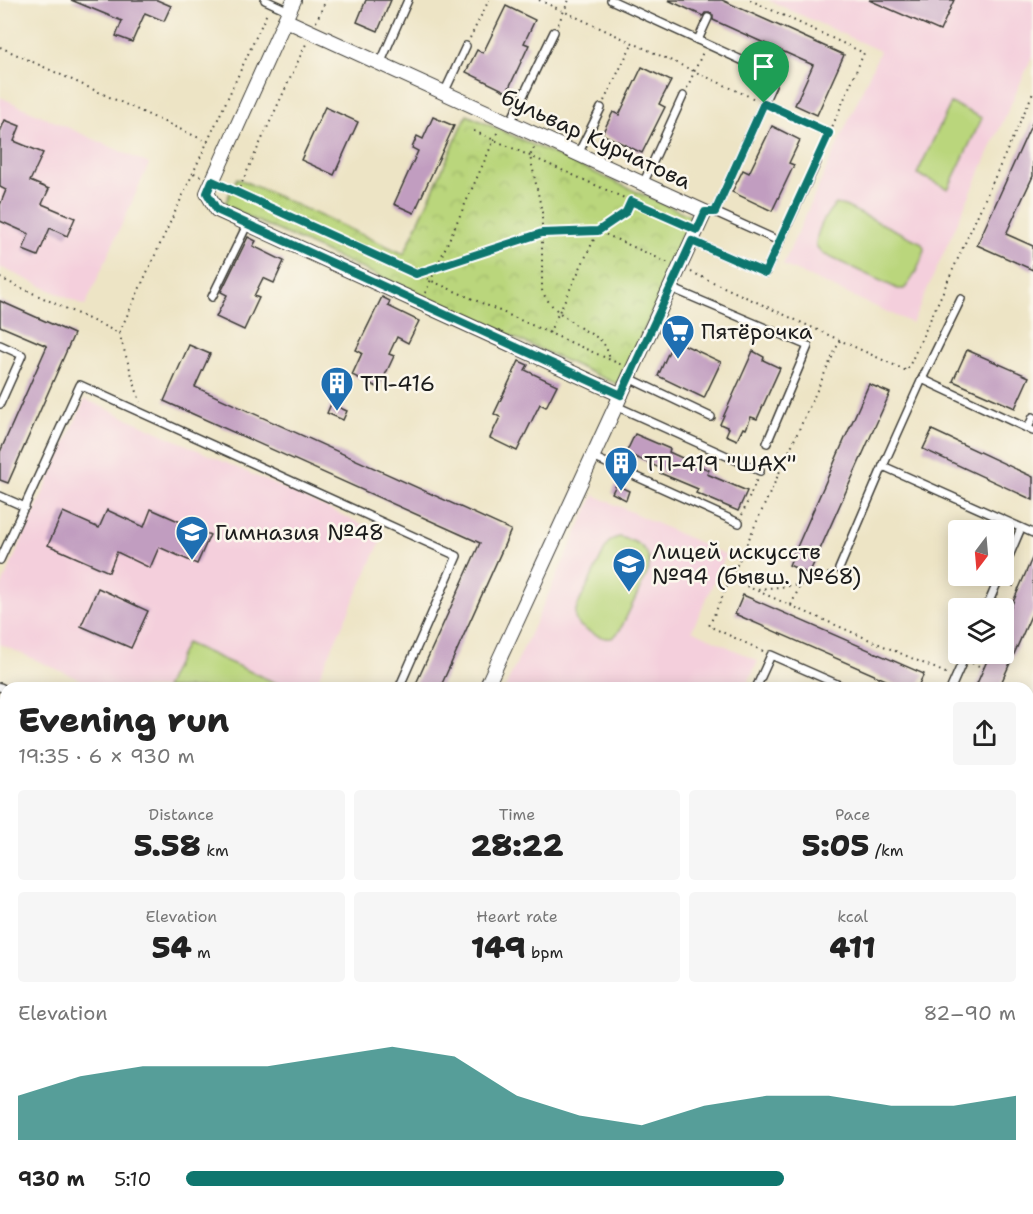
<!DOCTYPE html>
<meta charset="utf-8">
<style>
body{margin:0;font-family:"Shantell Sans",sans-serif;background:#f6f6f6;color:#222;height:100vh;display:flex;flex-direction:column;font-size:22px;white-space:nowrap}
*{box-sizing:border-box;margin:0}
p{font-size:20px;color:#767676}
.icon{flex:none;width:33px;height:33px;fill:none;stroke:currentColor;stroke-width:2;stroke-linecap:round;stroke-linejoin:round}
.map{position:relative;flex:1;overflow:hidden}
.sheet{position:absolute;left:0px;top:682px;width:1034px;height:532px;display:flex;flex-direction:column;background:#fff;border-radius:18px 18px 0 0;box-shadow:0 3px 15px #0003}
.sheet>*{flex:none}
.needle{width:39px;rotate:196deg}
.buttons{position:absolute;left:948px;top:520px;display:grid;gap:12px}
.buttons a{display:grid;place-items:center;width:66px;height:66px;border-radius:6px;background:#fff;box-shadow:0 3px 15px #0003;font-size:30px}
.pin{position:absolute;display:grid;place-items:center;width:51px;height:51px;color:#fff;margin:-62px -26px;border-radius:50% 50% 50% 0;rotate:-45deg;box-shadow:0 0 6px #0007}
.pin .icon{rotate:45deg}
.round{display:grid;place-items:center;flex:none;width:63px;height:63px;border-radius:6px;background:#f6f6f6}
.summary{display:flex;align-items:center;justify-content:space-between;height:102px;padding:0 18px}
h1{font-size:33px;font-weight:800;line-height:45px}
.stats{display:grid;grid-template-columns:repeat(3,1fr);gap:9px;height:102px;padding:6px 18px}
.stats div{display:grid;align-content:center;border-radius:6px;background:#f6f6f6;text-align:center}
.stats b{font-size:30px;font-weight:800}
.stats small{font-size:16px;font-weight:400}
.stats p{font-size:16px}
.chart{height:168px;padding:12px 18px}
.chart p{display:flex;justify-content:space-between}
.chart svg{width:100%;height:108px;margin-top:6px;fill:#0f766e;opacity:.7}
ul{padding:0 18px;list-style:none;font-size:20px}
li{display:grid;grid-template-columns:96px 72px 1fr;align-items:center;height:45px}
li i{height:15px;border-radius:8px;background:#0f766e}
.map>svg:first-child{display:block}
.built{fill:#f4cfdc}
.industrial{fill:url(#industrial-grid)}
.grass{fill:#bad67c;stroke:#6b794c;stroke-width:1.5}
.park{fill:url(#park-crowns);stroke:#6b794c;stroke-width:1.5}
.building{fill:#c19dc0}
.lines{fill:none;stroke-linecap:round;stroke-linejoin:round}
.lane-casing{stroke:#3b3a35;stroke-width:10}
.street-casing{stroke:#3b3a35;stroke-width:16}
.secondary-casing{stroke:#3b3a35;stroke-width:22}
.path{stroke:#3b3a35;stroke-width:2;stroke-dasharray:1.5 4.5;stroke-linecap:butt}
.lane{stroke:#fff;stroke-width:7}
.street{stroke:#fff;stroke-width:14}
.secondary{stroke:#fce5cf;stroke-width:20}
.route-casing{stroke:#fff;stroke-width:12}
.route{stroke:#0f766e;stroke-width:8}
.labels{text-anchor:middle;dominant-baseline:central;stroke-width:5;stroke-linejoin:round;paint-order:stroke}
.street-label{font-size:22px;fill:#1c1c1c;stroke:#fbf7ec}
.poi-label{font-size:22px;fill:#1c1c1c;stroke:#fbf7ec;text-anchor:start}
</style>
<div class="map">
<svg width="1033" height="1214" viewBox="0 0 1033 1214">
<defs>
<pattern id="industrial-grid" width="8" height="8" patternUnits="userSpaceOnUse" patternTransform="scale(1.5)"><rect width="8" height="8" fill="#d0bdcc"/><path d="M0 4h8M4 0v8" fill="none" stroke="#b2a2af"/></pattern>
<pattern id="park-crowns" width="20" height="18" patternUnits="userSpaceOnUse" patternTransform="scale(1.5)"><rect width="20" height="18" fill="#bad67c"/><path d="M2 6a3 3 0 1 1 6 0M12 15a3 3 0 1 1 6 0" fill="none" stroke="#9fb76b"/></pattern>
</defs>
<rect width="100%" height="100%" fill="#fbf7ec"/>
<filter id="ink" filterUnits="userSpaceOnUse"><feTurbulence type="fractalNoise" baseFrequency=".0167" numOctaves="2"/><feDisplacementMap in="SourceGraphic" scale="12" xChannelSelector="R" yChannelSelector="G"/><feConvolveMatrix kernelMatrix="1 2 1 2 8 2 1 2 1" color-interpolation-filters="sRGB"/></filter>
<filter id="wash" filterUnits="userSpaceOnUse"><feTurbulence type="fractalNoise" baseFrequency=".008" numOctaves="4" result="noise"/><feDisplacementMap in="SourceGraphic" scale="24" xChannelSelector="R" yChannelSelector="G"/><feGaussianBlur stdDeviation="1.35" result="paint"/><feColorMatrix in="noise" values="0 0 0 0 0 0 0 0 0 0 0 0 0 0 0 0 0 1.4 0 .05"/><feComposite in="paint" operator="in"/></filter>
<g filter="url(#wash)">
<rect width="100%" height="100%" fill="#ede4c5"/>
<g class="built">
<polygon points="768,0 1033,0 1033,55 912,323 783,265 880,51"/>
<polygon points="0,97 149,164 85,306 0,267"/>
<polygon points="85,399 384,534 314,688 99,688 0,644 0,589"/>
<polygon points="594,495 726,555 692,630 758,661 745,688 505,688"/>
</g>
<polygon class="industrial" points="0,826 6,829 6,1209 827,1209 838,1214 0,1214"/>
<g class="grass">
<polygon points="951,103 982,118 948,189 917,174"/>
<path d="M 836,204 L 845,206 L 920,242 L 924,247 C 924,259 912,281 904,289 L 898,289 L 823,254 L 816,246 C 816,232 825,214 836,204 Z"/>
<path d="M 619,537 C 638,541 654,550 648,572 L 621,628 C 618,632 616,637 611,638 C 603,640 579,628 576,621 C 574,617 575,612 577,607 L 608,543 L 613,539 Z"/>
<polygon points="186,643 285,687 284,688 165,688"/>
</g>
<polygon class="park" points="467,115 695,218 619,385 224,206 237,178 404,254"/>
<g id="blocks">
<g class="building">
<polygon points="71,0 157,0 171,6 164,21 145,13 132,42 116,36 122,21"/>
<polygon points="366,0 391,0 378,31 357,22"/>
<polygon points="668,0 722,0 844,55 817,115 795,105 813,65 713,20 713,15 710,13 705,13 703,16"/>
<polygon points="869,0 954,0 940,31"/>
<polygon points="506,6 535,20 524,43 529,45 507,92 466,72 477,50 483,53"/>
<polygon points="642,67 671,81 659,104 665,107 642,153 602,134 613,112 619,115"/>
<polygon points="325,107 358,122 334,175 301,160"/>
<polygon points="433,117 454,126 414,213 394,204 418,151 412,148 417,136 423,139"/>
<polygon points="5,120 20,126 14,141 43,153 30,181 49,189 42,204 75,218 67,236 50,228 38,256 23,250 29,234 0,221 0,205 6,190 0,187 0,132"/>
<polygon points="1033,121 1033,176 1006,234 1033,246 1033,270 977,245"/>
<polygon points="772,126 800,140 789,163 794,165 772,211 732,192 743,170 749,173"/>
<polygon points="248,237 256,241 253,246 284,261 274,283 263,278 254,296 259,298 244,330 216,317 227,295 221,292"/>
<polygon points="382,297 390,301 388,306 419,321 408,343 397,337 389,354 394,356 379,388 352,375 362,353 356,350"/>
<polygon points="0,301 74,334 8,483 0,480 0,452 47,346 0,326"/>
<polygon points="674,340 721,362 704,398 658,376"/>
<polygon points="189,345 210,354 195,387 511,530 440,688 414,688 480,543 164,401"/>
<polygon points="967,350 1029,377 1015,408 953,381"/>
<polygon points="753,351 764,357 763,360 780,368 757,419 751,417 746,429 743,428 737,440 726,435 729,428 720,424"/>
<polygon points="519,361 528,365 525,370 557,385 546,407 540,404 517,451 490,438 500,417 494,414"/>
<polygon points="869,384 890,393 809,574 789,565"/>
<polygon points="331,404 347,411 343,420 327,413"/>
<polygon points="932,430 1033,477 1033,500 923,449"/>
<polygon points="635,434 670,449 669,452 709,470 707,474 747,491 738,511 696,493 698,489 660,473 662,469 626,453"/>
<polygon points="616,485 629,491 626,500 612,493"/>
<polygon points="151,509 210,535 197,564 159,547 150,568 117,552 109,572 48,545 63,512 99,528 107,510 144,527"/>
<polygon points="1033,556 1033,611 999,688 975,688 990,654 1004,654 1004,623"/>
<polygon points="98,588 148,611 131,648 81,626"/>
<polygon points="743,595 924,674 917,688 904,688 735,614"/>
</g>
</g>
</g>
<g filter="url(#ink)">
<use href="#blocks" fill-opacity="0" stroke="#3b3a35" stroke-width="1.5"/>
<g class="lines">
<g class="lane-casing">
<g id="lane">
<polyline points="265,0 289,11"/>
<polyline points="611,0 776,76 715,212"/>
<polyline points="698,40 708,18"/>
<polyline points="380,64 408,0"/>
<polyline points="444,93 466,46"/>
<polyline points="510,123 554,32"/>
<polyline points="578,154 601,108"/>
<polyline points="643,184 683,96"/>
<polyline points="711,212 715,212 779,241"/>
<polyline points="692,241 765,273 817,162"/>
<polyline points="671,288 808,346 767,443"/>
<polyline points="212,297 247,225"/>
<polyline points="0,345 22,355 0,404"/>
<polyline points="629,378 711,417"/>
<polyline points="922,379 961,299"/>
<polyline points="616,406 760,471"/>
<polyline points="1028,428 1033,417"/>
<polyline points="593,457 739,523"/>
<polyline points="883,466 922,379 1033,431"/>
<polyline points="0,496 25,507"/>
<polyline points="0,560 80,385 457,556 399,688"/>
<polyline points="1004,568 1021,528"/>
<polyline points="839,569 883,466 1033,533"/>
<polyline points="986,609 1000,576"/>
<polyline points="0,687 6,690"/>
<polyline points="756,688 771,655 846,688"/>
<polyline points="951,688 966,654"/>
<polyline points="0,853 6,856"/>
<polyline points="785,1209 795,1214"/>
<polyline points="444,1214 447,1209"/>
<polyline points="827,1214 830,1209"/>
</g>
</g>
<g class="street-casing">
<g id="street">
<polyline points="294,0 207,193 217,210 621,395"/>
<polyline points="285,20 705,212 486,688"/>
<polyline points="1028,990 1033,978"/>
<polyline points="0,1085 6,1088"/>
<polyline points="273,1209 285,1214"/>
<polyline points="926,1214 928,1209"/>
</g>
</g>
<g class="secondary-casing">
<g id="secondary">
<polyline points="0,805 6,808"/>
<polyline points="1028,1187 1033,1174"/>
<polyline points="888,1209 899,1214"/>
<polyline points="1015,1214 1017,1209"/>
</g>
</g>
<g class="path">
<polyline points="539,0 757,100"/>
<polyline points="750,0 864,53 820,155"/>
<polyline points="316,22 326,0"/>
<polyline points="558,24 569,0"/>
<polyline points="470,38 489,0"/>
<polyline points="0,47 208,142"/>
<polyline points="687,88 703,52"/>
<polyline points="604,101 632,44"/>
<polyline points="771,106 829,133"/>
<polyline points="474,131 685,225"/>
<path d="M 534,148 L 530,156 L 542,212 L 542,290 C 547,305 566,318 579,327 C 596,338 605,337 610,360"/>
<polyline points="194,173 202,177"/>
<polyline points="224,187 416,274 542,233 598,231 669,263"/>
<polyline points="237,193 306,44"/>
<polyline points="691,272 907,371 1033,93"/>
<polyline points="416,274 622,365"/>
<polyline points="0,278 119,333 268,11"/>
<polyline points="425,293 498,131"/>
<polyline points="119,333 140,402"/>
<polyline points="549,333 598,231 626,212 635,193"/>
<polyline points="742,515 757,479"/>
<polyline points="730,579 948,674"/>
<polyline points="1007,583 1019,589"/>
<polyline points="758,589 800,585 831,572"/>
<polyline points="791,605 800,586"/>
<polyline points="763,651 709,626 840,340"/>
<polyline points="972,663 984,668"/>
<polyline points="0,771 6,773"/>
<polyline points="1028,787 1033,785"/>
<polyline points="1028,955 1033,942"/>
<polyline points="1028,1145 1033,1134"/>
<polyline points="970,1209 981,1214"/>
<polyline points="989,1214 991,1209"/>
</g>
<use href="#lane" class="lane"/>
<use href="#street" class="street"/>
<use href="#secondary" class="secondary"/>
</g>
</g>
<g class="lines" filter="url(#ink)">
<g class="route-casing">
<polygon id="route" points="764,103 829,133 765,273 692,241 621,395 217,210 207,193 212,181 416,274 542,233 598,231 626,212 631,201 697,230 705,212 715,212"/>
</g>
<use href="#route" class="route"/>
</g>
<defs>
<g id="supermarket-pin" transform="scale(1.725)"><path d="M0 17L-7.5 6A9.5 9.5 0 1 1 7.5 6Z" fill="#1f6fb2" stroke="#fbf7ec"/><path d="M-6-5.5h2.5l.6 2H6L4.5 2H-2.5L-4.4-4H-6ZM-1.5 3.2a1.3 1.3 0 1 0 .1 0ZM3 3.2a1.3 1.3 0 1 0 .1 0Z" fill="#fff"/></g>
<g id="building-pin" transform="scale(1.725)"><path d="M0 17L-7.5 6A9.5 9.5 0 1 1 7.5 6Z" fill="#1f6fb2" stroke="#fbf7ec"/><path d="M-4-6H4V6H1V3H-1V6H-4ZM-2.5-4.3h1.7v1.8h-1.7ZM.8-4.3h1.7v1.8H.8ZM-2.5-1h1.7V.8h-1.7ZM.8-1h1.7V.8H.8Z" fill="#fff"/></g>
<g id="school-pin" transform="scale(1.725)"><path d="M0 17L-7.5 6A9.5 9.5 0 1 1 7.5 6Z" fill="#1f6fb2" stroke="#fbf7ec"/><path d="M0-5L7-2L0 1L-7-2ZM-4 1L0 2.5L4 1V4Q0 6-4 4Z" fill="#fff"/></g>
</defs>
<g fill-rule="evenodd">
<use href="#supermarket-pin" x="678" y="331"/>
<use href="#building-pin" x="337" y="383"/>
<use href="#building-pin" x="621" y="463"/>
<use href="#school-pin" x="192" y="532"/>
<use href="#school-pin" x="629" y="564"/>
</g>
<g class="labels">
<g class="street-label">
<text transform="translate(596 139) rotate(25)">бульвар Курчатова</text>
</g>
<g class="poi-label">
<text x="701" y="331">Пятёрочка</text>
<text x="360" y="383">ТП-416</text>
<text x="644" y="463">ТП-419 "ШАХ"</text>
<text x="215" y="532">Гимназия №48</text>
<text x="652" y="551">Лицей искусств<tspan x="652" dy="25">№94 (бывш. №68)</tspan></text>
</g>
</g>
</svg>
<div class="buttons">
<a><svg class="needle" viewBox="-14 -14 28 28"><path d="M0-13l5 13h-10z" fill="#e53935"/><path d="M0 13l5-13h-10z" fill="#767676"/></svg></a>
<a><svg class="icon" aria-label="layers" viewBox="0 0 24 24"><path d="M12 4l9 5-9 5-9-5zM3 14l9 5 9-5"/></svg></a>
</div>
<div class="pin" style="left:764px;top:103px;background:#1e9e55"><svg class="icon" aria-label="arrive" viewBox="0 0 24 24"><path d="M6 21V4h12l-3 4 3 4H6"/></svg></div>
<section class="sheet">
<div class="summary"><div><h1>Evening run</h1><p>19:35 · 6 × 930 m</p></div><a class="round"><svg class="icon" aria-label="share" viewBox="0 0 24 24"><path d="M12 15V3M7 8l5-5 5 5M5 13v7h14v-7"/></svg></a></div>
<div class="stats">
<div><p>Distance</p><b>5.58<small> km</small></b></div>
<div><p>Time</p><b>28:22</b></div>
<div><p>Pace</p><b>5:05<small> /km</small></b></div>
</div>
<div class="stats">
<div><p>Elevation</p><b>54<small> m</small></b></div>
<div><p>Heart rate</p><b>149<small> bpm</small></b></div>
<div><p>kcal</p><b>411</b></div>
</div>
<div class="chart"><p><span>Elevation</span>82–90 m</p>
<svg viewBox="0 0 160 44" preserveAspectRatio="none"><path d="M0 44V26L10 18L20 14L30 14L40 14L50 10L60 6L70 10L80 26L90 34L100 38L110 30L120 26L130 26L140 30L150 30L160 26V44z"/></svg>
</div>
<ul>
<li><b>930 m</b>5:10<i style="width:72%"></i></li>
</ul>
</section>
</div>
